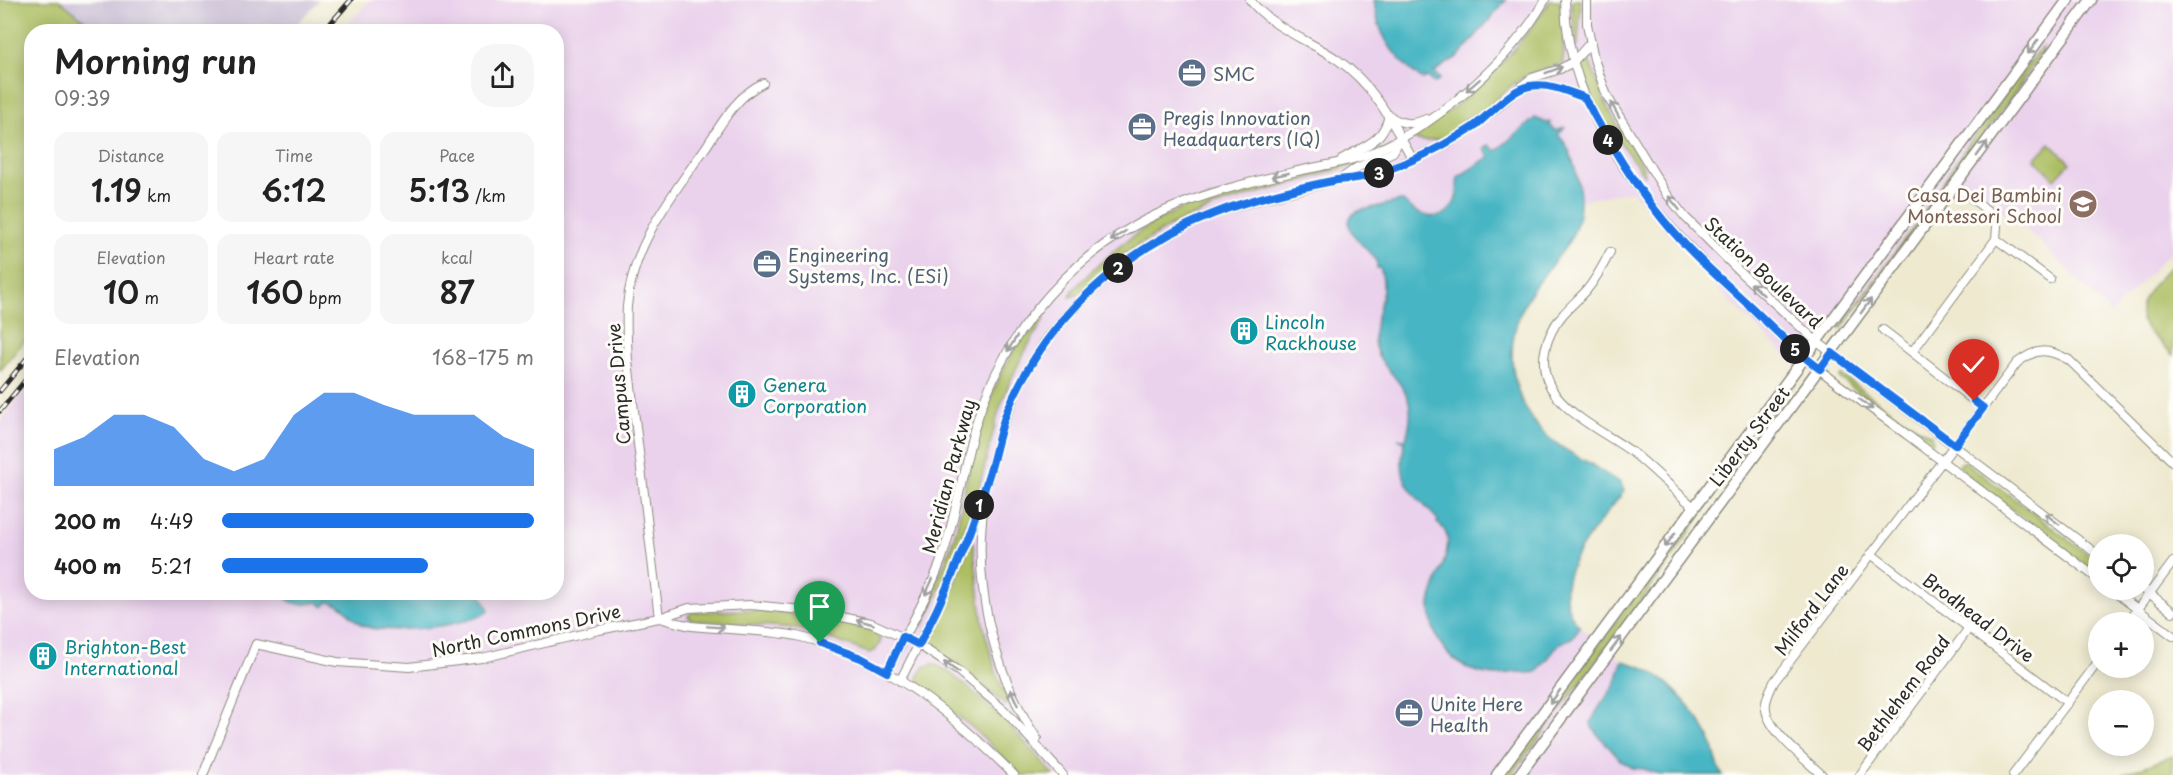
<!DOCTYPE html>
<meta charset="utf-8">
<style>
body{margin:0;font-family:"Playpen Sans",sans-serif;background:#f6f6f6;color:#222;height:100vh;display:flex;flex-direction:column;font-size:22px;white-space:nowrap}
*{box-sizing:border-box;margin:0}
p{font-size:20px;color:#767676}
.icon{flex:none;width:33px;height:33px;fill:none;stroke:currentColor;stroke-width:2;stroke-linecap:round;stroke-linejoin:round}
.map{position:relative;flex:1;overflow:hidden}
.details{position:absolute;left:24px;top:24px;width:540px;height:576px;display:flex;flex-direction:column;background:#fff;border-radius:24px;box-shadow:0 3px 15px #0003}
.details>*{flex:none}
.controls{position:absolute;left:2088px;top:534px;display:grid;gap:12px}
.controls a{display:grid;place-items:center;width:66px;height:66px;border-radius:50%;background:#fff;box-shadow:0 3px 15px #0003;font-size:30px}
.pin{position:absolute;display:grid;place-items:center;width:51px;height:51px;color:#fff;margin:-62px -26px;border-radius:50% 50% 50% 0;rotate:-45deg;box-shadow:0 0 6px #0007}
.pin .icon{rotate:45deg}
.km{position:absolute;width:30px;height:30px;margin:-15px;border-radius:50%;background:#222;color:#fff;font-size:16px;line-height:30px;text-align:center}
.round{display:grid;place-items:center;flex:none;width:63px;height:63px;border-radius:24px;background:#f6f6f6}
.overview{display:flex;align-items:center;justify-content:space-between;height:102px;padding:0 30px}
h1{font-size:33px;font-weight:600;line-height:45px}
.metrics{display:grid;grid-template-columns:repeat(3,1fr);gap:9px;height:102px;padding:6px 30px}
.metrics div{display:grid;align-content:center;border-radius:15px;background:#f6f6f6;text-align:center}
.metrics b{font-size:30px;font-weight:600}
.metrics small{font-size:16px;font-weight:400}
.metrics p{font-size:16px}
.chart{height:168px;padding:12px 30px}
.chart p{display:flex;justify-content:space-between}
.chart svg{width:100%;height:108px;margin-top:6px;fill:#1a73e8;opacity:.7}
ul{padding:0 30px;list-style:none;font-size:20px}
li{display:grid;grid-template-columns:96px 72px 1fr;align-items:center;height:45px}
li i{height:15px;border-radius:8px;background:#1a73e8}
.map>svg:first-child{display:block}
.built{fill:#ead1ec}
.industrial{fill:#cabfd6}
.green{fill:#acbe62;stroke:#6c7446;stroke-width:1.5}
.water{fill:#47b5c3;stroke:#397077;stroke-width:1.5}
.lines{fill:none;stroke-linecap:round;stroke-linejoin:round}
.street-casing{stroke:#8c8a7d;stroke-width:10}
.secondary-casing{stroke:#8c8a7d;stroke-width:13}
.street{stroke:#fff;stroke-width:8}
.secondary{stroke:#fff;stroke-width:10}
.rail-casing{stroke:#2b2b2b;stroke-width:5}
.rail{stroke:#fdfcf7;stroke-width:3;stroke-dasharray:9;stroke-linecap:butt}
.oneway{stroke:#a0a0a0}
.route-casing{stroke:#fff;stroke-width:12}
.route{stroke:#1a73e8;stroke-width:8}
.labels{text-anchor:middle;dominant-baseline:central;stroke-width:6;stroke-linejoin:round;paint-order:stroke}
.service-label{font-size:18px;fill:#4e5e75;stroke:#fdfcf7;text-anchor:start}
.education-label{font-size:18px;fill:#785e54;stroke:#fdfcf7;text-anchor:end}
.street-label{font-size:18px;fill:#2b2b2b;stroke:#fdfcf7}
.culture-label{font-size:18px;fill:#0d838f;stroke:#fdfcf7;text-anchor:start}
</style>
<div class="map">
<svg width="2173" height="775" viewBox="0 0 2173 775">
<rect width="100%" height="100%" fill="#fdfcf7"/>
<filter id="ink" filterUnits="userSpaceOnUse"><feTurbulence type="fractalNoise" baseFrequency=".0167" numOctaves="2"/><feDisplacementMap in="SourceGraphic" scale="12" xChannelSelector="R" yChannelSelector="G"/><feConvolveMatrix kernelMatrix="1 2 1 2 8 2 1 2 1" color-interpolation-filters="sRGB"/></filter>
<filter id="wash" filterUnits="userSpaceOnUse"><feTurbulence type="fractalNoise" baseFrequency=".008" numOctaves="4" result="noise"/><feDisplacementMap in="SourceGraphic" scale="24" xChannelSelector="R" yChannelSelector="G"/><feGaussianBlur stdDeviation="1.35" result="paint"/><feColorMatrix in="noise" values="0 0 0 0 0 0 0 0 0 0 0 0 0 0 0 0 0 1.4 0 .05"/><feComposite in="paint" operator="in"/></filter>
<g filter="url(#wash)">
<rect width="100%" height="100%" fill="#eee9cf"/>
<polygon class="built" points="370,0 2173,0 2173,249 2111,314 2033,235 1952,172 1804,373 1713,285 1632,191 1566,203 1497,308 1528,586 1623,661 1619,668 1616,682 1599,705 1593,729 1621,761 1633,768 1644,769 1661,775 0,775 0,422 31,382 32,592 556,592 556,32 341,31"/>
<polygon class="industrial" points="0,0 319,0 291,31 32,32"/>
<g class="green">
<polygon points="0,0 59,0 98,31 32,32 31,333 0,371"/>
<path d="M 1550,0 L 1560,0 C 1560,14 1567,56 1562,64 C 1548,69 1531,70 1519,80 C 1488,102 1453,154 1410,138 C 1423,126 1441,117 1455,106 C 1493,76 1525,40 1550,0 Z"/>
<polygon points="1571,0 1581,0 1578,45 1576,47"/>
<polygon points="2043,47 2043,51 2021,84 1841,329 1840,327 1917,223 1959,157 2036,53"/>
<path d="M 1589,60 L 1608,109 L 1643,166 L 1645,175 L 1643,174 C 1622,145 1583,97 1581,61 Z"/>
<polygon points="2050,143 2070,163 2055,179 2035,159"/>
<path d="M 1392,147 L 1386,152 L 1360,164 L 1222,204 L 1170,226 L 1123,255 L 1077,295 L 1070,297 L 1073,290 C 1103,258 1137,228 1178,210 C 1226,190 1281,183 1332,169 C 1352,163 1372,155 1392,147 Z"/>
<path d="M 2173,264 L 2173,355 C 2165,346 2154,338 2146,328 C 2129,304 2158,279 2173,264 Z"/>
<path d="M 1043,315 L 1045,318 C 1024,351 1006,384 996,422 C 990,444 985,466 979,488 C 964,535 945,580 924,624 L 921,626 L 919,620 C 931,594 944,568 953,540 C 959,522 962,502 966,482 C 978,433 991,385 1019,341 C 1025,332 1032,319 1043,315 Z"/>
<polygon points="1842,375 1895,414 1932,436 1933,442 1926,444 1842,380 1840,378"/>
<polygon points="1796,379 1797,380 1739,458 1673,557 1512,775 1502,775"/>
<polygon points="1964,461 2098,562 2098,575 1962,471 1959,464"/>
<polygon points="973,542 983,624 996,672 1008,701 1008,703 1005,705 980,683 938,652 932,644 933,632 954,586 969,545"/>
<path d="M 743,610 C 787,613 833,616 875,631 L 881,641 L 875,651 L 869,653 L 815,633 L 795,628 L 692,620 L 688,616 L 692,612 Z"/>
<path d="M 933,664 C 945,667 955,677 964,684 C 998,712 1026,742 1054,775 L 1021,775 L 973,728 L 924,690 L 918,681 C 918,671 923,666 933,664 Z"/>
<polygon points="2173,756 2173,775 2121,775"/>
</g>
<g class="water">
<path d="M 1374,0 L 1506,0 L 1459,56 L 1434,72 L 1440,79 L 1434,83 L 1428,77 L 1423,79 L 1420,78 C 1393,57 1377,34 1374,0 Z"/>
<path d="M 1535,118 L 1547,123 L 1550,122 L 1550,126 L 1556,131 L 1565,127 L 1558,135 C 1569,145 1572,158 1576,172 C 1595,246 1542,258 1520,314 C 1503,356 1514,405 1547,436 C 1559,447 1574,455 1589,463 C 1599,469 1610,478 1620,482 L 1624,491 C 1599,526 1538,582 1580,627 L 1572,638 L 1560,643 L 1537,672 C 1529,674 1521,672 1514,672 C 1509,673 1504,675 1500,675 C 1460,675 1430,646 1430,605 C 1431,584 1464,538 1437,523 L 1438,520 C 1414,493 1394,483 1405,442 L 1398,439 L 1406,439 C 1414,410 1412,397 1392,374 C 1385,366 1378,358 1375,347 C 1369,320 1391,295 1380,268 L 1377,268 C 1377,264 1378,264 1375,259 C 1369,249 1332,224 1358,211 L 1400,201 L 1403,201 C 1418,217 1444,226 1455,201 C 1459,193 1456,184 1458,177 L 1489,157 L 1484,148 L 1489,145 L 1496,151 Z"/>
<path d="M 283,593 L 480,593 L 489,610 C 477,626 380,636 362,625 C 350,618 345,603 328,602 L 324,607 L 318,602 C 305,605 289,607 283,593 Z"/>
<path d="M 1623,661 C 1632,664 1642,666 1650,671 C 1675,686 1701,717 1712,744 C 1716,754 1716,766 1723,775 L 1661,775 L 1644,769 L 1633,768 L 1621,761 L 1593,729 L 1591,723 C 1596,708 1607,698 1615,684 C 1619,677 1618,668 1623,661 Z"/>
</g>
</g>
<g filter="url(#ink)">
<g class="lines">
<g class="street-casing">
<g id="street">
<path d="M 1250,0 C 1273,29 1309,40 1338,60 C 1375,86 1392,122 1413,160"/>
<path d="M 1565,0 C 1566,123 1661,224 1746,303 C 1765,321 1784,341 1805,358 C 1839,386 1875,411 1910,437 C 1973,485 2036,532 2098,579"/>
<polyline points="1587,0 1587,24 1594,59 1607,96 1666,193 1685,217 1741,273 1816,341 2098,555"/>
<path d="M 1522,89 C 1544,80 1565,90 1585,98"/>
<path d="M 1390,116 C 1402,125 1413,125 1426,119"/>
<path d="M 1342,159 C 1363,146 1383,143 1389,115"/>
<polyline points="1342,178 1356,168 1393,152 1400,139"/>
<polyline points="1955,185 1993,215 1997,226 1996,239 1912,352 1983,408"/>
<polyline points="1996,239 2050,279"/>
<path d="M 1610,252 C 1603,266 1596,279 1586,291 C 1573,305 1559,315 1551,333 C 1521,397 1592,423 1632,452 C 1654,469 1673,490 1694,507"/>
<polyline points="1883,330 1912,352"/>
<path d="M 985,498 C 971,579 992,670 1037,739"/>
<polyline points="1871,554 2068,703"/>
<polyline points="2144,589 2173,612"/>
<polyline points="2112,590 2173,636"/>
<path d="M 659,618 L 628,361 C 627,343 626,324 627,306 C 633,243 671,197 706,147 C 722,123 736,96 763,83"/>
<path d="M 660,618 C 671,621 681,624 692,626 C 727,630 762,629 797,636 C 883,656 953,714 1014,775"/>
<polyline points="2128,622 2173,562"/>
<path d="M 887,672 C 905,634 928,598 942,558 C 956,516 962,472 974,430 C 991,372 1021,322 1064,279 C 1128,214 1204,193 1289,173 C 1313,167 1340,164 1363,156 C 1431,131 1510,62 1545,0"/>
<polyline points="900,681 950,583 989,476 999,435 1015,394 1025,374 1046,340 1067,315 1087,295 1108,276 1151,244 1195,221 1215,213 1261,199 1338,180 1381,172 1447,144 1492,112 1524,84 1532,78 1560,69 1573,62 1591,42"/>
<polyline points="203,775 256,644 337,662 409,667 482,658 599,630 659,618 689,608 751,605 813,611 871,623 919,645 958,671 1004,710 1063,775"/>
<path d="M 1822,775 C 1805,759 1762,727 1766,703 C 1767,696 1771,688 1774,682 L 2017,363 C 2036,348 2047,348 2069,360 L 2173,462"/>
<polyline points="1860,775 1969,628"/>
<polyline points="2013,775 2098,662"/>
</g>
</g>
<g class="secondary-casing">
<g id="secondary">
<polyline points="1497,775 2068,0"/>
<polyline points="1519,775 2091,0"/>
</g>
</g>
<use href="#street" class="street"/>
<use href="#secondary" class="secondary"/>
<g class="rail-casing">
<g id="rail">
<polyline points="323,32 351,0"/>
<polyline points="0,391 32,352"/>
<polyline points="0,411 32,372"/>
</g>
</g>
<use href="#rail" class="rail"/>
</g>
<defs><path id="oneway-shaft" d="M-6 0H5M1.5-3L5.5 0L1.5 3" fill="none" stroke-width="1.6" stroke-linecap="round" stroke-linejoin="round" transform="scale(1.5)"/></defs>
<g class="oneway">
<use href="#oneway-shaft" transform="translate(2033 47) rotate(126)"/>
<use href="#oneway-shaft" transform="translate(1554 70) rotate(-21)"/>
<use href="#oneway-shaft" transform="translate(1473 85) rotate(139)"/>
<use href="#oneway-shaft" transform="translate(1615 110) rotate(-119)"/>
<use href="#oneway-shaft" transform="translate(1982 149) rotate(-54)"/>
<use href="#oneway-shaft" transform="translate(1280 175) rotate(167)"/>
<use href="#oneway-shaft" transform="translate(1674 203) rotate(-129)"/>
<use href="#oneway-shaft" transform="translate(1118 236) rotate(147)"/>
<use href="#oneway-shaft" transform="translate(1757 289) rotate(-137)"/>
<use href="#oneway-shaft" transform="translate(1866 306) rotate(-54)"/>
<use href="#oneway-shaft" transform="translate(1012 344) rotate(122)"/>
<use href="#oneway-shaft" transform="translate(1866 404) rotate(37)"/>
<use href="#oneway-shaft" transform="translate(2052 519) rotate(-143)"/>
<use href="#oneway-shaft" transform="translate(1670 540) rotate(126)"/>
<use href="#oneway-shaft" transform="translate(929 587) rotate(115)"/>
<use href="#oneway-shaft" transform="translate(865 622) rotate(-164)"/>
<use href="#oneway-shaft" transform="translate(716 627) rotate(4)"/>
<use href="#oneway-shaft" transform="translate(1616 644) rotate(-53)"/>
<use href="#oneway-shaft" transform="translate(951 667) rotate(-145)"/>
<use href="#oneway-shaft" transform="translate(1014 697) rotate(-114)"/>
<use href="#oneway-shaft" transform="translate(1555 697) rotate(126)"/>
</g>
</g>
<g class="lines" filter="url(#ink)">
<g class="route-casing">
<path id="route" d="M 820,643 L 861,658 L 887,672 L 903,637 L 919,645 C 947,592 970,536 988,478 C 995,457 998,435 1006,414 C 1043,322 1121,250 1213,214 C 1250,199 1298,188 1337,180 C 1345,179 1353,179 1361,177 C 1378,174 1394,167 1410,161 C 1432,152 1453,140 1473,127 C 1490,115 1510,89 1530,86 C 1550,83 1567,91 1585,98 C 1608,142 1633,183 1664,221 C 1690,253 1722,280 1752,308 C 1774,329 1795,351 1820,369 L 1832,353 L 1955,445 L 1983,408 L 1974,401"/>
</g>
<use href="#route" class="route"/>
</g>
<defs>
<g id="office-disc" transform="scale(1.5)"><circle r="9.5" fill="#5c6f8a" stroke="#fdfcf7"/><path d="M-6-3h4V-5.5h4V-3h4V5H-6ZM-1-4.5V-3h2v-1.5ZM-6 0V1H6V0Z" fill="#fff"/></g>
<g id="school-disc" transform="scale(1.5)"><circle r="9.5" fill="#8d6e63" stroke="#fdfcf7"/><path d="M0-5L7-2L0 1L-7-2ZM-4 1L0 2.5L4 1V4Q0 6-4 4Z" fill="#fff"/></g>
<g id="building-disc" transform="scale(1.5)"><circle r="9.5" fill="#0f9aa8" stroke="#fdfcf7"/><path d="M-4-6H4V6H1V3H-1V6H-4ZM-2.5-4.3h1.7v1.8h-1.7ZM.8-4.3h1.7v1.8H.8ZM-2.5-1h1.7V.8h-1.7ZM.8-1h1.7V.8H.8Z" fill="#fff"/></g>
</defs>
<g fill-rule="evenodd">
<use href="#office-disc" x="1192" y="73"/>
<use href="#office-disc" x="1142" y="127"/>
<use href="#school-disc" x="2083" y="204"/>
<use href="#office-disc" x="767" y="264"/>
<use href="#building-disc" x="1244" y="331"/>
<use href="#building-disc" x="742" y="394"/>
<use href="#building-disc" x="43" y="656"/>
<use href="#office-disc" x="1409" y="713"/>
</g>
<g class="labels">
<g class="service-label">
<text x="1213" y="73">SMC</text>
<text x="1163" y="117">Pregis Innovation<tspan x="1163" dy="21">Headquarters (IQ)</tspan></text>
<text x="788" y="254">Engineering<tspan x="788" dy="21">Systems, Inc. (ESi)</tspan></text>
<text x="1430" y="703">Unite Here<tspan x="1430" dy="21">Health</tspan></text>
</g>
<g class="education-label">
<text x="2062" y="194">Casa Dei Bambini<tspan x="2062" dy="21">Montessori School</tspan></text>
</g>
<g class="street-label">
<text transform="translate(1764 272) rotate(43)">Station Boulevard</text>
<text transform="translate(618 384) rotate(-95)">Campus Drive</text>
<text transform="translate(1749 436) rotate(-53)">Liberty Street</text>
<text transform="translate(948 476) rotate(-75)">Meridian Parkway</text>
<text transform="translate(1811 609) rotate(-53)">Milford Lane</text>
<text transform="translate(1979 617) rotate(37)">Brodhead Drive</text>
<text transform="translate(526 630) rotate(-12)">North Commons Drive</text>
<text transform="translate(1903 693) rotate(-53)">Bethlehem Road</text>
</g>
<g class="culture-label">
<text x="1265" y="321">Lincoln<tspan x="1265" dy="21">Rackhouse</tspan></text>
<text x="763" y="384">Genera<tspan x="763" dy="21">Corporation</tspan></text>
<text x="64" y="646">Brighton-Best<tspan x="64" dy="21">International</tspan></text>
</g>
</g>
</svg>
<div class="controls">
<a><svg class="icon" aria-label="locate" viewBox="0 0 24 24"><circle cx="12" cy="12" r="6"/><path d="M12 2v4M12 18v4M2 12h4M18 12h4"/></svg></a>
<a>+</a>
<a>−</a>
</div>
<div class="pin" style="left:820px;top:643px;background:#1e9e55"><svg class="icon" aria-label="arrive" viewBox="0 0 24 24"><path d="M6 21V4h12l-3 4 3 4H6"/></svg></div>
<div class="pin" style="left:1974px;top:401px;background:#d93025"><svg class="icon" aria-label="check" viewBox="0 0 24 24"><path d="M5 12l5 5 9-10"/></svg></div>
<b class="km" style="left:979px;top:505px">1</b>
<b class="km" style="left:1118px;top:268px">2</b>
<b class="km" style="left:1379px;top:173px">3</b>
<b class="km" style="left:1608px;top:140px">4</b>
<b class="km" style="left:1795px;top:349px">5</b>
<section class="details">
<div class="overview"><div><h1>Morning run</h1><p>09:39</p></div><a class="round"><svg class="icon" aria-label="share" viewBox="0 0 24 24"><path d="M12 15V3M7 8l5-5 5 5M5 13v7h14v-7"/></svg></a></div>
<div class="metrics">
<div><p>Distance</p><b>1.19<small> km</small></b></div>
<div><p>Time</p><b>6:12</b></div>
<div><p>Pace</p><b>5:13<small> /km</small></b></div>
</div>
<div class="metrics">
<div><p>Elevation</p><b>10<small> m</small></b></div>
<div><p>Heart rate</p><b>160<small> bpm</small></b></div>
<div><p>kcal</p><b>87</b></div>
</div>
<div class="chart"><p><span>Elevation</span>168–175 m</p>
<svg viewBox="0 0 160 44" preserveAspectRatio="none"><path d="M0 44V29L10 24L20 15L30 15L40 20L50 33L60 38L70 33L80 15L90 6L100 6L110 11L120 15L130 15L140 15L150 24L160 29V44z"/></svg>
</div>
<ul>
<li><b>200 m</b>4:49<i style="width:100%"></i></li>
<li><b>400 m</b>5:21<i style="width:66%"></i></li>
</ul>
</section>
</div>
